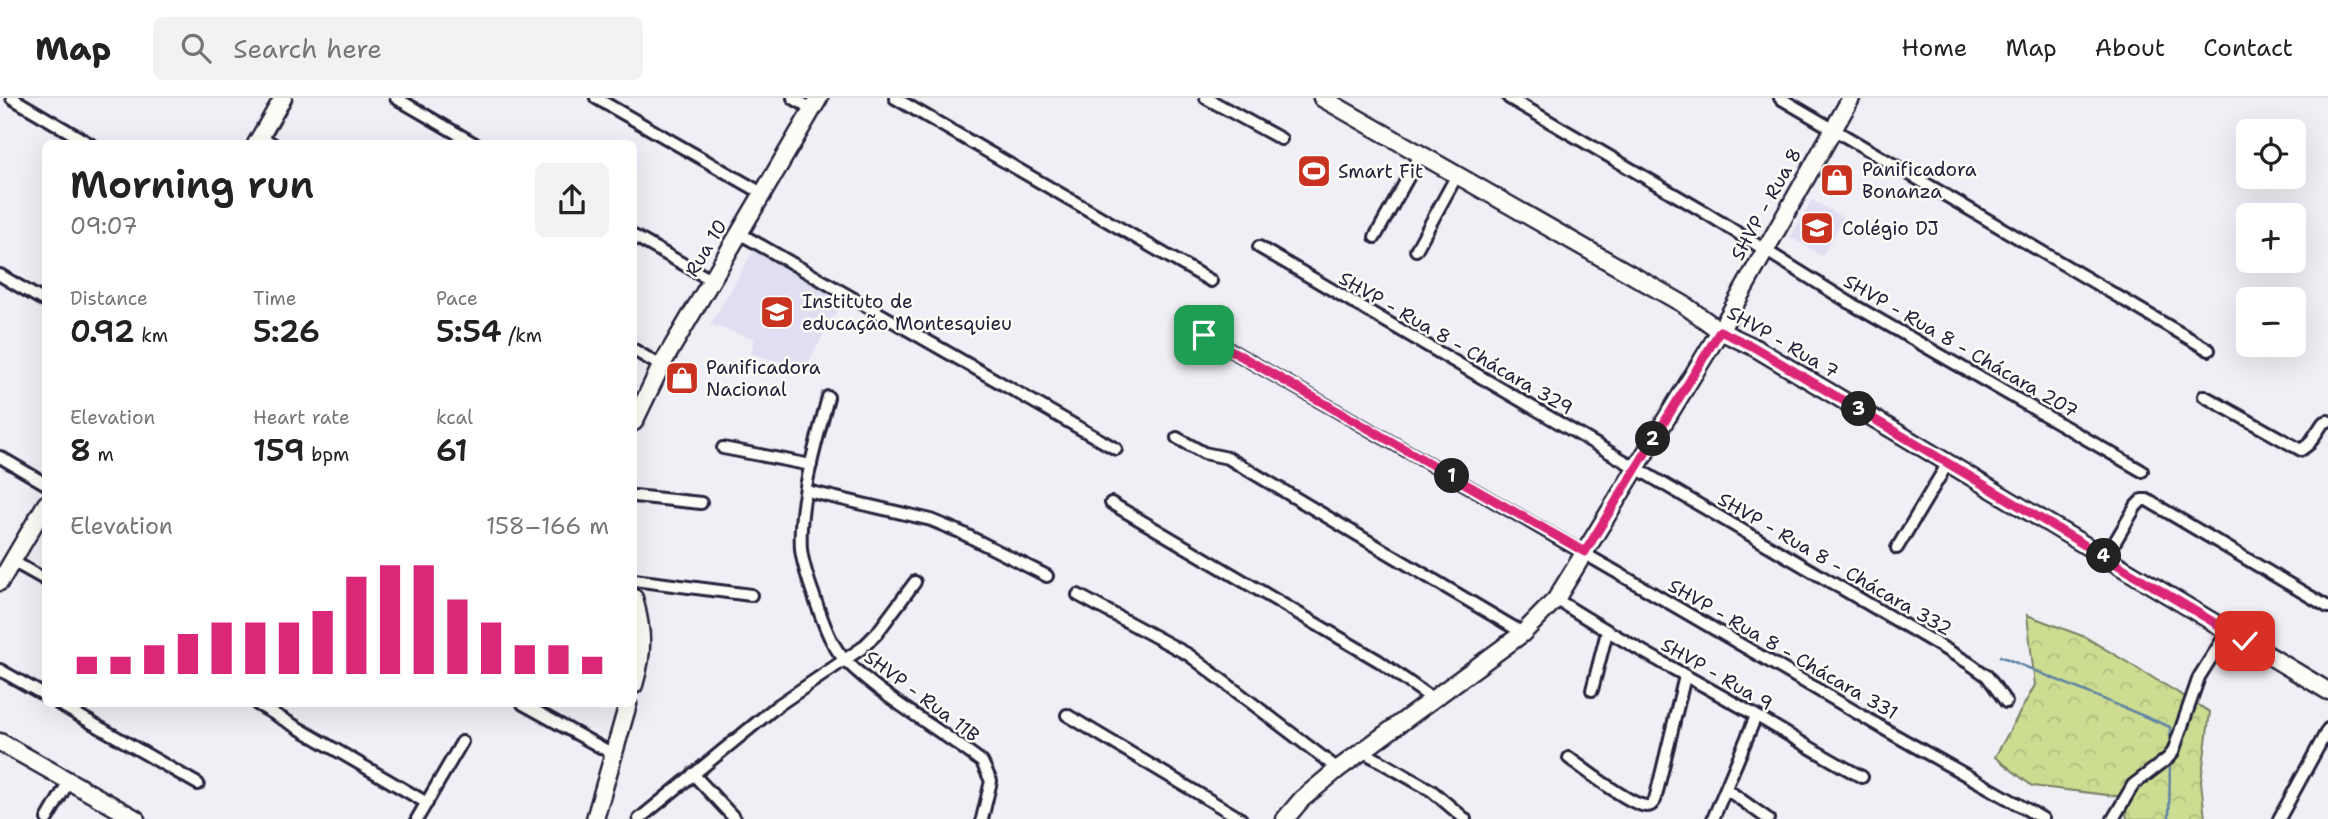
<!DOCTYPE html>
<meta charset="utf-8">
<style>
body{margin:0;font-family:"Shantell Sans",sans-serif;background:#f2f2f2;color:#222;height:100vh;display:flex;flex-direction:column;font-size:26px;white-space:nowrap}
*{box-sizing:border-box;margin:0}
p{font-size:23px;color:#767676}
.icon{flex:none;width:38px;height:38px;fill:none;stroke:currentColor;stroke-width:2;stroke-linecap:round;stroke-linejoin:round}
.map{position:relative;flex:1;overflow:hidden}
.drawer{position:absolute;left:42px;top:42px;width:595px;height:567px;display:flex;flex-direction:column;background:#fff;border-radius:10px;box-shadow:0 7px 28px #0002}
.drawer>*{flex:none}
.buttons{position:absolute;left:2236px;top:21px;display:grid;gap:14px}
.buttons a{display:grid;place-items:center;width:70px;height:70px;border-radius:10px;background:#fff;box-shadow:0 7px 28px #0002;font-size:35px}
.pin{position:absolute;display:grid;place-items:center;width:60px;height:60px;color:#fff;margin:-30px;border-radius:14px;box-shadow:0 4px 10px #0006}
.km{position:absolute;width:35px;height:35px;margin:-18px;border-radius:50%;background:#222;color:#fff;font-size:19px;line-height:35px;text-align:center}
.round{display:grid;place-items:center;flex:none;width:74px;height:74px;border-radius:10px;background:#f2f2f2}
.head{display:flex;align-items:center;justify-content:space-between;height:119px;padding:0 28px}
h1{font-size:38px;font-weight:600;line-height:52px}
.metrics{display:grid;grid-template-columns:repeat(3,1fr);gap:10px;height:119px;padding:7px 28px}
.metrics div{display:grid;align-content:center}
.metrics b{font-size:30px;font-weight:600}
.metrics small{font-size:19px;font-weight:400}
.metrics p{font-size:19px}
.chart{height:196px;padding:14px 28px}
.chart p{display:flex;justify-content:space-between}
.chart svg{width:100%;height:126px;margin-top:7px;stroke:#db2777;stroke-width:6}
header{display:flex;align-items:center;gap:42px;box-sizing:border-box;height:98px;padding:0 35px;background:#fff;border-bottom:2px solid #e0e0e0}
header strong{font-size:33px}
nav{display:flex;gap:38px;margin-inline-start:auto;font-size:24px}
.search{width:490px;height:63px;background:#f2f2f2;display:flex;align-items:center;gap:18px;box-sizing:border-box;padding:0 24px;border-radius:10px;color:#767676;font-size:26px}
.map>svg:first-child{display:block}
.built{fill:#e0dff2}
.forest{fill:url(#forest-crowns);stroke:#778066;stroke-width:2}
.lines{fill:none;stroke-linecap:round;stroke-linejoin:round}
.stream{stroke:#6083a3;stroke-width:2.5}
.street-casing{stroke:#22223b;stroke-width:16}
.secondary-casing{stroke:#22223b;stroke-width:21}
.street{stroke:#fdfcf7;stroke-width:10}
.secondary{stroke:#fdfcf7;stroke-width:16}
.route-casing{stroke:#fff;stroke-width:14}
.route{stroke:#db2777;stroke-width:9}
.labels{text-anchor:middle;dominant-baseline:central;stroke-width:5;stroke-linejoin:round;paint-order:stroke}
.poi-label{font-size:19px;fill:#22223b;stroke:#fdfcf7;text-anchor:start}
.street-label{font-size:19px;fill:#22223b;stroke:#fdfcf7}
</style>
<header>
<strong>Map</strong>
<div class="search"><svg class="icon" aria-label="search" viewBox="0 0 24 24"><circle cx="10" cy="10" r="6"/><path d="M15 15l6 6"/></svg>Search here</div>
<nav><a>Home</a><a>Map</a><a>About</a><a>Contact</a></nav>
</header>
<div class="map">
<svg width="2328" height="721" viewBox="0 0 2328 721">
<defs>
<pattern id="forest-crowns" width="20" height="18" patternUnits="userSpaceOnUse" patternTransform="scale(1.75)"><rect width="20" height="18" fill="#ccdd91"/><path d="M2 6a3 3 0 1 1 6 0M12 15a3 3 0 1 1 6 0" fill="none" stroke="#afbd7e"/></pattern>
</defs>
<rect width="100%" height="100%" fill="#f0eff5"/>
<filter id="ink" filterUnits="userSpaceOnUse"><feTurbulence type="fractalNoise" baseFrequency=".0143" numOctaves="2"/><feDisplacementMap in="SourceGraphic" scale="14" xChannelSelector="R" yChannelSelector="G"/><feConvolveMatrix kernelMatrix="1 2 1 2 8 2 1 2 1" color-interpolation-filters="sRGB"/></filter>
<g filter="url(#ink)">
<g class="built">
<polygon points="1812,102 1844,120 1822,158 1790,139"/>
<polygon points="755,150 844,201 801,277 777,263 751,256 754,241 710,227"/>
</g>
<polygon class="forest" points="2027,517 2085,539 2210,614 2201,683 2205,721 2127,721 2124,699 2032,688 1995,659 2035,587"/>
<g class="lines">
<g class="stream">
<polyline points="2000,558 2170,629 2170,648"/>
<polyline points="2169,721 2170,662"/>
</g>
<g class="street-casing">
<g id="street">
<polyline points="12,0 90,46"/>
<polyline points="396,0 475,46"/>
<polyline points="596,0 762,95"/>
<polyline points="793,0 812,11"/>
<polyline points="895,0 1211,183"/>
<polyline points="1206,0 1281,41"/>
<polyline points="1509,0 1701,112 1850,205 2142,373"/>
<polyline points="1780,0 2209,252"/>
<polyline points="260,38 273,46"/>
<polyline points="739,135 1116,351"/>
<polyline points="634,138 711,182"/>
<polyline points="1375,139 1421,56"/>
<polyline points="1259,149 1969,565 1987,578 2006,604"/>
<polyline points="1416,152 1457,77"/>
<polyline points="0,177 46,204"/>
<path d="M 1204,237 C 1432,367 1660,498 1886,632 C 1938,662 1991,690 2043,721"/>
<polyline points="634,252 661,268"/>
<polyline points="2204,298 2301,352 2309,346 2323,325 2328,323"/>
<path d="M 828,299 C 816,346 798,403 801,451 C 803,470 811,489 817,507 C 824,526 831,548 846,563 C 886,602 938,630 982,664 L 991,683 L 982,721"/>
<polyline points="1177,340 1204,355 1228,360 1523,535"/>
<polyline points="723,350 811,367"/>
<polyline points="0,359 46,386"/>
<polyline points="807,393 931,422 960,434 1047,478"/>
<polyline points="634,398 701,405"/>
<polyline points="1111,405 1379,563 1434,602"/>
<polyline points="1897,450 1948,365"/>
<polyline points="2106,459 2136,408 2142,402 2147,402 2328,509"/>
<polyline points="12,463 46,482"/>
<polyline points="634,482 751,497"/>
<polyline points="1078,497 1189,557 1338,671"/>
<path d="M 1556,501 C 1620,543 1688,578 1755,617 C 1791,638 1826,660 1862,679"/>
<polyline points="0,572 46,598"/>
<polyline points="1592,592 1607,534"/>
<polyline points="59,606 198,686"/>
<polyline points="257,606 427,705"/>
<polyline points="523,606 613,656"/>
<polyline points="1067,617 1241,721"/>
<polyline points="1364,654 1432,693 1465,721"/>
<path d="M 1569,660 C 1584,671 1630,707 1646,708 C 1652,708 1652,706 1655,702 L 1685,578"/>
<polyline points="693,676 735,721"/>
<polyline points="1726,691 1768,721"/>
<polyline points="47,721 69,683"/>
<polyline points="417,721 462,644"/>
<polyline points="639,721 777,608 862,550 877,535 915,484"/>
<polyline points="1713,721 1756,618"/>
<polyline points="2113,721 2133,687 2167,661 2173,654 2199,579 2228,533"/>
<polyline points="2279,721 2328,631"/>
</g>
</g>
<g class="secondary-casing">
<g id="secondary">
<polyline points="1322,0 1683,206 1720,233 1752,248 1883,326 2328,593"/>
<polyline points="256,46 283,0"/>
<polyline points="634,324 661,268 819,0"/>
<polyline points="0,484 46,406"/>
<path d="M 634,500 C 643,534 644,553 634,587"/>
<polyline points="0,644 136,721"/>
<polyline points="595,721 628,606"/>
<polyline points="1285,721 1302,701 1338,671 1523,535 1556,501 1720,233 1851,0"/>
</g>
</g>
<use href="#street" class="street"/>
<use href="#secondary" class="secondary"/>
</g>
</g>
<g class="lines" filter="url(#ink)">
<g class="route-casing">
<polyline id="route" points="1204,237 1585,454 1720,233 1752,248 2245,543"/>
</g>
<use href="#route" class="route"/>
</g>
<defs>
<g id="stadium-square" transform="scale(1.75)"><rect x="-9" y="-9" width="18" height="18" rx="4" fill="#c8321e" stroke="#fdfcf7"/><path d="M0-5a6.5 5 0 1 0 0 10a6.5 5 0 1 0 0-10ZM-3.5-1.8h7v3.6h-7Z" fill="#fff"/></g>
<g id="shop-square" transform="scale(1.75)"><rect x="-9" y="-9" width="18" height="18" rx="4" fill="#c8321e" stroke="#fdfcf7"/><path d="M-5-2.5h2.3a2.7 3.5 0 0 1 5.4 0H5L5.5 6h-11ZM-1.5-2.5h3a1.5 2.3 0 0 0-3 0Z" fill="#fff"/></g>
<g id="school-square" transform="scale(1.75)"><rect x="-9" y="-9" width="18" height="18" rx="4" fill="#c8321e" stroke="#fdfcf7"/><path d="M0-5L7-2L0 1L-7-2ZM-4 1L0 2.5L4 1V4Q0 6-4 4Z" fill="#fff"/></g>
</defs>
<g fill-rule="evenodd">
<use href="#stadium-square" x="1314" y="73"/>
<use href="#shop-square" x="1837" y="82"/>
<use href="#school-square" x="1817" y="130"/>
<use href="#school-square" x="777" y="214"/>
<use href="#shop-square" x="682" y="280"/>
</g>
<g class="labels">
<g class="poi-label">
<text x="1862" y="71">Panificadora<tspan x="1862" dy="22">Bonanza</tspan></text>
<text x="1338" y="73">Smart Fit</text>
<text x="1842" y="130">Colégio DJ</text>
<text x="802" y="203">Instituto de<tspan x="802" dy="22">educação Montesquieu</tspan></text>
<text x="706" y="269">Panificadora<tspan x="706" dy="22">Nacional</tspan></text>
</g>
<g class="street-label">
<text transform="translate(1766 106) rotate(-61)">SHVP - Rua 8</text>
<text transform="translate(706 150) rotate(-59)">Rua 10</text>
<text transform="translate(1783 244) rotate(30)">SHVP - Rua 7</text>
<text transform="translate(1456 245) rotate(30)">SHVP - Rua 8 - Chácara 329</text>
<text transform="translate(1961 248) rotate(30)">SHVP - Rua 8 - Chácara 207</text>
<text transform="translate(1835 466) rotate(30)">SHVP - Rua 8 - Chácara 332</text>
<text transform="translate(1783 551) rotate(30)">SHVP - Rua 8 - Chácara 331</text>
<text transform="translate(1717 576) rotate(30)">SHVP - Rua 9</text>
<text transform="translate(922 598) rotate(37)">SHVP - Rua 11B</text>
</g>
</g>
</svg>
<div class="buttons">
<a><svg class="icon" aria-label="locate" viewBox="0 0 24 24"><circle cx="12" cy="12" r="6"/><path d="M12 2v4M12 18v4M2 12h4M18 12h4"/></svg></a>
<a>+</a>
<a>−</a>
</div>
<div class="pin" style="left:1204px;top:237px;background:#1e9e55"><svg class="icon" aria-label="arrive" viewBox="0 0 24 24"><path d="M6 21V4h12l-3 4 3 4H6"/></svg></div>
<div class="pin" style="left:2245px;top:543px;background:#d93025"><svg class="icon" aria-label="check" viewBox="0 0 24 24"><path d="M5 12l5 5 9-10"/></svg></div>
<b class="km" style="left:1452px;top:378px">1</b>
<b class="km" style="left:1653px;top:341px">2</b>
<b class="km" style="left:1859px;top:311px">3</b>
<b class="km" style="left:2104px;top:458px">4</b>
<section class="drawer">
<div class="head"><div><h1>Morning run</h1><p>09:07</p></div><a class="round"><svg class="icon" aria-label="share" viewBox="0 0 24 24"><path d="M12 15V3M7 8l5-5 5 5M5 13v7h14v-7"/></svg></a></div>
<div class="metrics">
<div><p>Distance</p><b>0.92<small> km</small></b></div>
<div><p>Time</p><b>5:26</b></div>
<div><p>Pace</p><b>5:54<small> /km</small></b></div>
</div>
<div class="metrics">
<div><p>Elevation</p><b>8<small> m</small></b></div>
<div><p>Heart rate</p><b>159<small> bpm</small></b></div>
<div><p>kcal</p><b>61</b></div>
</div>
<div class="chart"><p><span>Elevation</span>158–166 m</p>
<svg viewBox="0 0 160 44" preserveAspectRatio="none"><path d="M5 44V38M15 44V38M25 44V34M35 44V30M45 44V26M55 44V26M65 44V26M75 44V22M85 44V10M95 44V6M105 44V6M115 44V18M125 44V26M135 44V34M145 44V34M155 44V38"/></svg>
</div>
</section>
</div>
